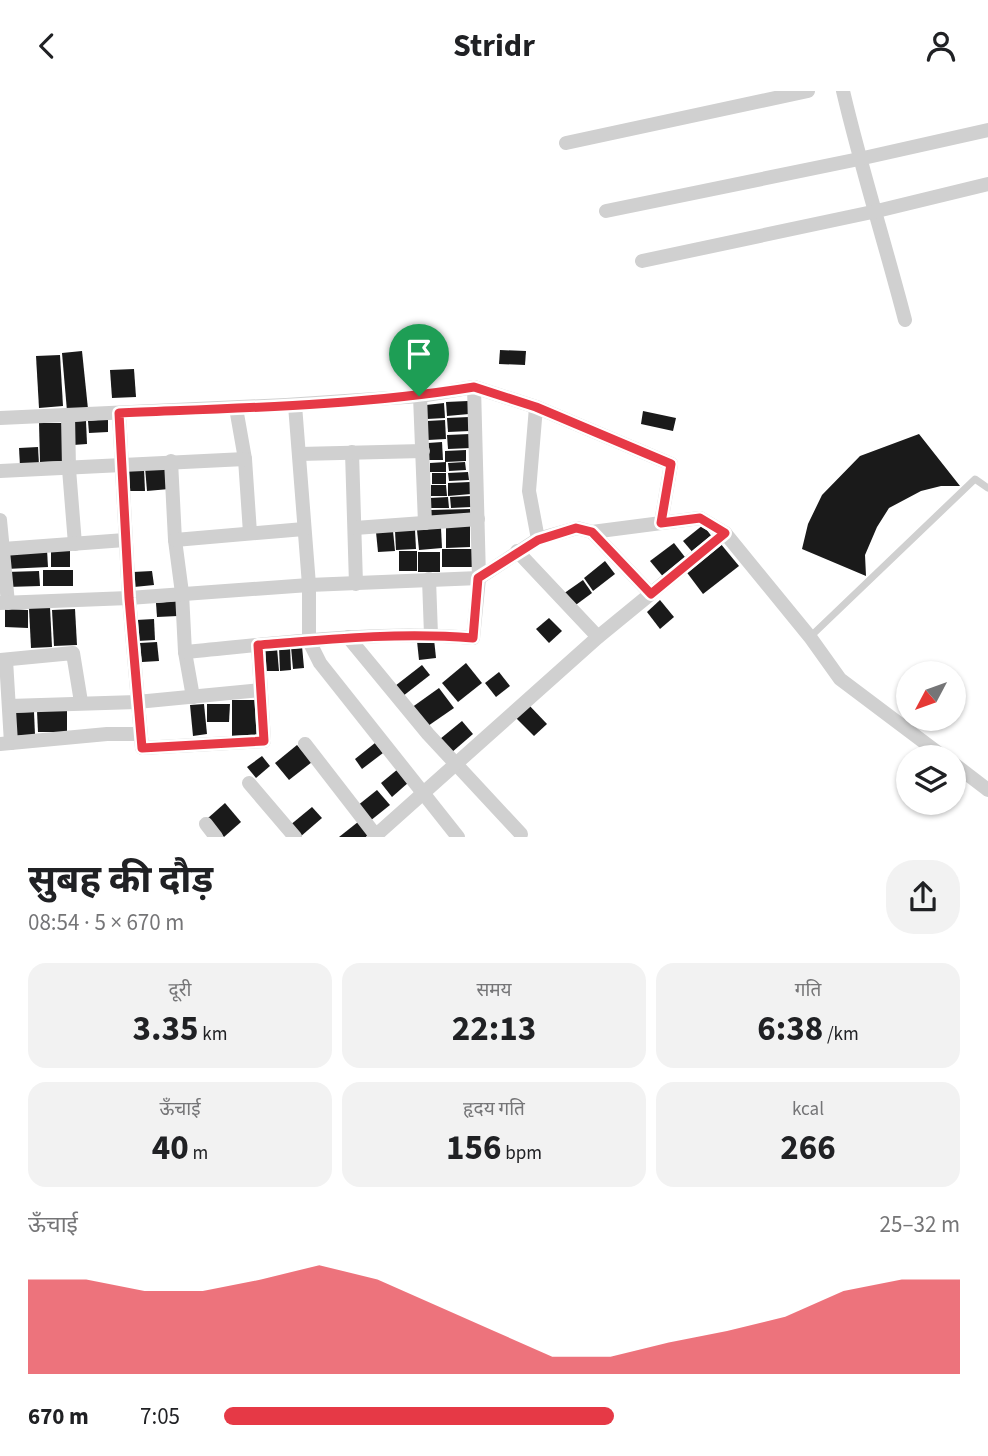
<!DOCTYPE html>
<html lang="hi">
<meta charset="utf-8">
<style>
body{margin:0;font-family:"Source Sans 3","Noto Sans Devanagari",sans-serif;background:#f2f2f2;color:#202124;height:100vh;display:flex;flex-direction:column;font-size:26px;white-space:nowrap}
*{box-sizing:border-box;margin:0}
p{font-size:23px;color:#757577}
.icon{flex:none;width:38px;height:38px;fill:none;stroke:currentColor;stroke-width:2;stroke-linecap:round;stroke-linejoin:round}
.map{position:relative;height:746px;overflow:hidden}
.sheet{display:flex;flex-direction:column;background:#fff;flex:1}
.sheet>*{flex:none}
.needle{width:46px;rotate:229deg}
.controls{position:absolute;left:896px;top:570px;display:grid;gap:14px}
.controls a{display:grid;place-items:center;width:70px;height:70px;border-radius:50%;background:#fff;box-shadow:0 2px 5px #0004;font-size:35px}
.pin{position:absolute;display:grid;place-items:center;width:60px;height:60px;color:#fff;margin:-72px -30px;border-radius:50% 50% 50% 0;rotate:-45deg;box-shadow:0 0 7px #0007}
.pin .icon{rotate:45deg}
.round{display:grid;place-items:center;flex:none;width:74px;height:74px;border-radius:28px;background:#f2f2f2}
.headline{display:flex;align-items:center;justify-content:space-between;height:119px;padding:0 28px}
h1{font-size:38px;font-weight:700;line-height:52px}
.stats{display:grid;grid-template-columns:repeat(3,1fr);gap:10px;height:119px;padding:7px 28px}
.stats div{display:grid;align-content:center;border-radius:18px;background:#f2f2f2;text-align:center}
.stats b{font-size:35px;font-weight:700}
.stats small{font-size:19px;font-weight:400}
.stats p{font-size:19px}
.chart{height:196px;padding:14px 28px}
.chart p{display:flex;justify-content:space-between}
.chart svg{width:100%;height:126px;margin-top:7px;fill:#e63946;opacity:.7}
ul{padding:0 28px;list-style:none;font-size:23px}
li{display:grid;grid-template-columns:112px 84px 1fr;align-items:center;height:52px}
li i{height:18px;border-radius:9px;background:#e63946}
header{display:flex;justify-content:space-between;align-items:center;height:91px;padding:0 28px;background:#fff;font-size:32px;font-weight:700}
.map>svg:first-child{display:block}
.building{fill:#1a1a1a}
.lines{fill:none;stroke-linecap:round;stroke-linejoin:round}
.lane{stroke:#d0d0d0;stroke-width:7}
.street{stroke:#d0d0d0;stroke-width:14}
.route-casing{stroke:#fff;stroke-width:14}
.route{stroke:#e63946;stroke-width:9}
</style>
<header><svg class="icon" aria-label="back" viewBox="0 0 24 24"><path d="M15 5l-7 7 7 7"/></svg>Stridr<svg class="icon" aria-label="person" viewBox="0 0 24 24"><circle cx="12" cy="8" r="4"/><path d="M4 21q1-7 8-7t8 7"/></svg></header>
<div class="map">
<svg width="988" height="746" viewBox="0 0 988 746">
<rect width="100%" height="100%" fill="#fff"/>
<g class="building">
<polygon points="500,259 526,260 525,274 499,273"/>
<polygon points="82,260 88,318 67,320 62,262"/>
<polygon points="60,264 63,315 39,317 36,265"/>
<polygon points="134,278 136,306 112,307 110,279"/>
<polygon points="468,310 469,323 447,325 446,311"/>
<polygon points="444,312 445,327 427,328 426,314"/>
<polygon points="643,320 676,327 673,340 641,333"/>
<polygon points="469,326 470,340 448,341 447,327"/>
<polygon points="108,328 108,341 89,342 88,330"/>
<polygon points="445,329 446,348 428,349 427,330"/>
<polygon points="86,330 87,353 73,354 72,331"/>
<polygon points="39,332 64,332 65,370 40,371"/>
<polygon points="470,343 471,357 448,358 447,344"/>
<polygon points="919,343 960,395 941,395 921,400 889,417 877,436 865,464 866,485 802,458 808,433 822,404 860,365"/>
<polygon points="442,351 443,369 429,369 428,352"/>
<polygon points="38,356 39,374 20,375 19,357"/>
<polygon points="466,359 466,370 445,371 445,360"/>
<polygon points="446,371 446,381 430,381 430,372"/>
<polygon points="465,371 466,379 449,380 448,372"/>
<polygon points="167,374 169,398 147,400 145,376"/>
<polygon points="144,378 145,400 128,400 127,379"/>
<polygon points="468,381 469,389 449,390 448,382"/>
<rect x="432" y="382" width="14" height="11"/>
<polygon points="470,391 471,403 448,405 448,392"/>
<polygon points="431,394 446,394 447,405 431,405"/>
<polygon points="470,405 471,416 451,417 450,406"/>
<polygon points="448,406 449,417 431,417 430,407"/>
<polygon points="470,418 471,427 431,429 431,419"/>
<polygon points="703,434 713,447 694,463 683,450"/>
<polygon points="446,435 470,435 470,456 446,457"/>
<polygon points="441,437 442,457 419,459 417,439"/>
<polygon points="415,439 416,458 396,459 395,440"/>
<polygon points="393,440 395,460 378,461 376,441"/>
<polygon points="674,452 688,470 665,488 650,470"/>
<polygon points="720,452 739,475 703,503 685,479"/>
<rect x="51" y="457" width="19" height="19"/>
<rect x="442" y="458" width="30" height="18"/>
<polygon points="47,459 48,476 6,478 5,461"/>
<rect x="399" y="460" width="18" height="20"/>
<rect x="418" y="461" width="22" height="20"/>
<polygon points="605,470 615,483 593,500 584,487"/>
<rect x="43" y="479" width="30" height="16"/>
<polygon points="39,480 40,495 7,496 6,481"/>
<polygon points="152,480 154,494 134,496 133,481"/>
<polygon points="583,489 592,502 573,516 563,503"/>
<polygon points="660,509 674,526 660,538 647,521"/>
<polygon points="177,510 178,525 157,526 156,512"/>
<polygon points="50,516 52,556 31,557 29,517"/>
<polygon points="5,518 28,519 28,537 5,536"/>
<polygon points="75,518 77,554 54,555 52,519"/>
<polygon points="549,527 562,540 549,552 536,538"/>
<polygon points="154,528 155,549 137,550 136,529"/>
<polygon points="434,548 436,567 419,569 417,550"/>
<polygon points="157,551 159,570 142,571 140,552"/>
<polygon points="290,555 291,579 280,580 279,556"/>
<polygon points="302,555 304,577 293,578 291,556"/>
<polygon points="261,557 277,557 279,580 262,580"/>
<polygon points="466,572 482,592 458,611 442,592"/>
<polygon points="422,574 430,584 403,605 395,595"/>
<polygon points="499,581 510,595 496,606 485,592"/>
<polygon points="439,597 454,617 425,637 411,617"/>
<rect x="232" y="609" width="26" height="40"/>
<polygon points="527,612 547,633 534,645 514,625"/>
<polygon points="204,613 207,643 193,645 190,614"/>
<polygon points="207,613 230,613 229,631 207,631"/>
<polygon points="37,620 67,620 67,641 38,641"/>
<polygon points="34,621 35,644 12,645 11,622"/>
<polygon points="462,630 473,643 451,662 440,648"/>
<polygon points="375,652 383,662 362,678 355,668"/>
<polygon points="297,654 312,671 289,689 275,672"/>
<polygon points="262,665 270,675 256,687 247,676"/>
<polygon points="398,678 409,691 392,706 381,692"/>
<polygon points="377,699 390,714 370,730 357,715"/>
<polygon points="225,712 241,731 224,746 208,727"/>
<polygon points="312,716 322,727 300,746 289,735"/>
<polygon points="358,731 368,743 366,746 339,746"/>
</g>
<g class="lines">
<polyline class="lane" points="810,546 975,388 988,397"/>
<g class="street">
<path d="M 843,0 C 861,77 885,152 905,229"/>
<polyline points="566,52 808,0"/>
<polyline points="606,120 859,68 988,39"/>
<polyline points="642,170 877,120 988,93"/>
<polyline points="420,305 425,432"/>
<polyline points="295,314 309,494 309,550 320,572 458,746"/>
<polyline points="536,316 529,400 538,448"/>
<polyline points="236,317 245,368 250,442"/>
<polyline points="119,322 129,507 142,657 264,650 258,554"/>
<polyline points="68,324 69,378 75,453"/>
<polyline points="0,327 286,314 420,305 474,296 536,316 671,373 661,432"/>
<polyline points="352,361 356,493"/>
<polyline points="299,363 423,360"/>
<polyline points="171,370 175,449 182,502 185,561 193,606"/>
<polyline points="0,380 245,368"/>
<polyline points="0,429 8,512"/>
<polyline points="355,437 478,428"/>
<polyline points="592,441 651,503"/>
<polyline points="175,449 304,438"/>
<polyline points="3,458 125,449"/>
<polyline points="517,460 598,546"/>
<polyline points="429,488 431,544"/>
<polyline points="0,512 129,507 309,494 479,487 538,448 577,437 592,441 700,427 725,442 810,546 840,588 945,667"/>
<polyline points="348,546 428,643 521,743"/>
<path d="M 185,561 C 281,552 377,539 473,547 L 479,487 L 474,296"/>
<polyline points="0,569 73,562 81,611"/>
<polyline points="6,569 11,652"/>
<polyline points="9,615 137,611 261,599"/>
<polyline points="0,653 107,643 140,643"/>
<polyline points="305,653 377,746"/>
<polyline points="954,673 988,699"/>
<polyline points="249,692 295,746"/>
<polyline points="206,733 216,746"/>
<polyline points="374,746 598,546 725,442"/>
</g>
</g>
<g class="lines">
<g class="route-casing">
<path id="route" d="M 474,296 L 536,316 L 671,373 L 661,432 L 700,427 L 725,442 L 651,503 L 592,441 L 576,437 L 538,449 L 478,487 L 473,547 C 401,541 330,548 258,554 L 264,650 L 142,657 L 129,507 L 119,322 C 237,317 357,315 474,296 Z"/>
</g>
<use href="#route" class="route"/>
</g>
</svg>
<div class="controls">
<a><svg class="needle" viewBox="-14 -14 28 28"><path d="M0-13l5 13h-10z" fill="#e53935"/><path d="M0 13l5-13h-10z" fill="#757577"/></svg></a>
<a><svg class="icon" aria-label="layers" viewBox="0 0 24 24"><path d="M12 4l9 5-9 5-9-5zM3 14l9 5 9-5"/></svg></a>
</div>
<div class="pin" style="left:419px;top:305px;background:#1e9e55"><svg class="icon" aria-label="arrive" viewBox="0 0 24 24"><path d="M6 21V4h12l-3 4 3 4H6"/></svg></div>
</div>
<section class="sheet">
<div class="headline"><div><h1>सुबह की दौड़</h1><p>08:54 · 5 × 670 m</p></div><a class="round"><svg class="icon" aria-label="share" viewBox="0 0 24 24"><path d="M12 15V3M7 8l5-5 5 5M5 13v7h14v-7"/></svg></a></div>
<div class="stats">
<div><p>दूरी</p><b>3.35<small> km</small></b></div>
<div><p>समय</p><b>22:13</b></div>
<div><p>गति</p><b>6:38<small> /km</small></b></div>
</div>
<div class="stats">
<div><p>ऊँचाई</p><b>40<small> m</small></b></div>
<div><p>हृदय गति</p><b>156<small> bpm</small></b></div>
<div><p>kcal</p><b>266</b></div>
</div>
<div class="chart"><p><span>ऊँचाई</span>25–32 m</p>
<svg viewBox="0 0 160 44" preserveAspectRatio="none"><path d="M0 44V11L10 11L20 15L30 15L40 11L50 6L60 11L70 20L80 29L90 38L100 38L110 33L120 29L130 24L140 15L150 11L160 11V44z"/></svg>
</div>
<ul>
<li><b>670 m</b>7:05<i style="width:53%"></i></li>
</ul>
</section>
